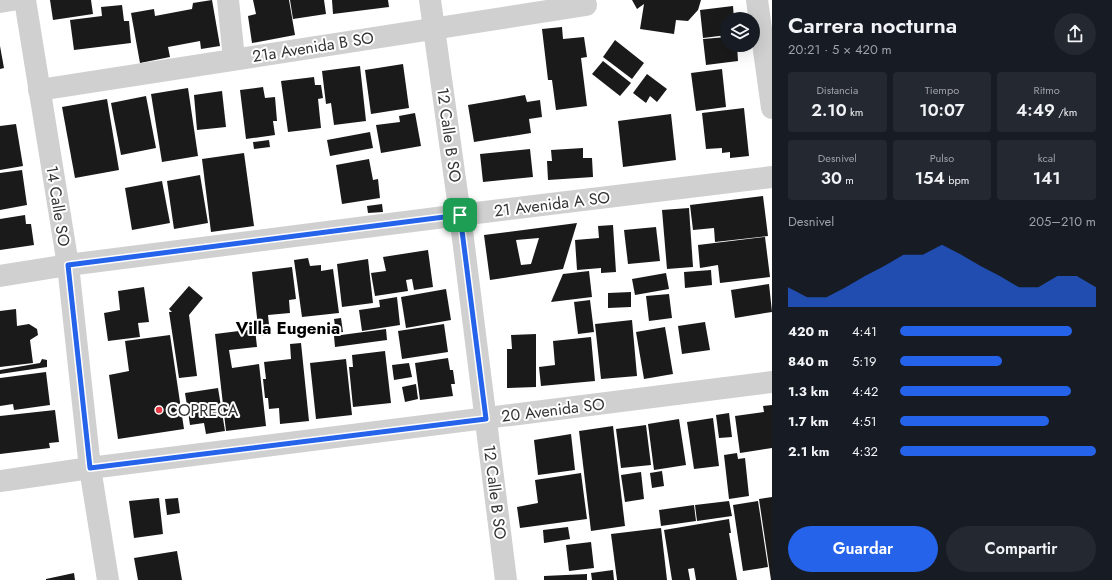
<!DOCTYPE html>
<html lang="es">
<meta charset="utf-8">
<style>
body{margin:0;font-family:Jost,sans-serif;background:#242831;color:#f1f3f6;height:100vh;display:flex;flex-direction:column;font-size:15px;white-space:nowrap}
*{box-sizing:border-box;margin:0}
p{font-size:13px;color:#9ea1a6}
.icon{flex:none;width:22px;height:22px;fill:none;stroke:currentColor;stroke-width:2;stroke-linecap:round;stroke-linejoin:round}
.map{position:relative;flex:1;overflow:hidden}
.drawer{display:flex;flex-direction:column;background:#171b24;width:340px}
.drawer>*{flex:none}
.fabs{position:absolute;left:720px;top:12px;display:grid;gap:8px}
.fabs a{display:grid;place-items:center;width:40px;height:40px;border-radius:50%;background:#171b24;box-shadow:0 4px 16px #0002;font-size:20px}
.pin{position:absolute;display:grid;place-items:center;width:34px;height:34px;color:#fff;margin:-17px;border-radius:8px;box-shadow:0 2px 6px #0006}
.round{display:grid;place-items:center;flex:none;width:42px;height:42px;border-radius:21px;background:#242831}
.head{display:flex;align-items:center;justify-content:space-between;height:68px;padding:0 16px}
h1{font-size:22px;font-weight:600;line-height:30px}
.stats{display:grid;grid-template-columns:repeat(3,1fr);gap:6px;height:68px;padding:4px 16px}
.stats div{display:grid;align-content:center;border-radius:4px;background:#242831;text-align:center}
.stats b{font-size:17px;font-weight:600}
.stats small{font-size:11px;font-weight:400}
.stats p{font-size:11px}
.chart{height:112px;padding:8px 16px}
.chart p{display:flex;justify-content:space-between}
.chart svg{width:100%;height:72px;margin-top:4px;fill:#2563eb;opacity:.7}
.button{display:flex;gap:8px;margin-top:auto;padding:8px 16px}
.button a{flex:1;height:46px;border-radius:24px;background:#2563eb;color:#fff;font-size:16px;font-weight:600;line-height:46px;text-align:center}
.button a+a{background:#242831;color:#f1f3f6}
ul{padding:0 16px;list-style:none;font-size:13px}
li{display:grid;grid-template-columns:64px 48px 1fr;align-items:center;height:30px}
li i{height:10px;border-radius:5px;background:#2563eb}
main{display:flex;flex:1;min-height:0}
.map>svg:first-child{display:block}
.building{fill:#1a1a1a;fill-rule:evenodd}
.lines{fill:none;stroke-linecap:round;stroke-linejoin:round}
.minor{stroke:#d0d0d0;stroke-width:22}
.route-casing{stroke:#fff;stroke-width:8}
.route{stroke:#2563eb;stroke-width:5}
.poi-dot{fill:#e63946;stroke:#fff;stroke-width:1.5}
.labels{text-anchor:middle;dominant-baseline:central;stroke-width:4;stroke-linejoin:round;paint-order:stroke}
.street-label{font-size:16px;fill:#333;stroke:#fff}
.poi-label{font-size:16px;fill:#333;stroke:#fff;text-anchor:start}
.neighbourhood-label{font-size:17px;font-weight:bold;fill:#000;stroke:#fff}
</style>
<main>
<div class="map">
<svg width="772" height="580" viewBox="0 0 772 580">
<rect width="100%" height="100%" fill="#fff"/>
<g class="building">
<polygon points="50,0 91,0 93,14 53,20"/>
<polygon points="212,0 220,46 201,49 200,41 168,47 170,57 140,63 131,13 154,9 155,16 192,9 193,3"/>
<polygon points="253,0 289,0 295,35 252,43 248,16 256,14"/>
<polygon points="290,0 324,0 326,14 293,19"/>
<polygon points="332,0 388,0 389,7 333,14"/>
<polygon points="632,0 701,0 698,10 688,21 676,20 674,34 640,29 644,4 637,9"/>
<polygon points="122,5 124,21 129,21 131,43 74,50 70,20 102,16 101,7"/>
<polygon points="733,6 734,19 727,19 727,35 703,38 700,10"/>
<polygon points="562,27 563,39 584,37 587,57 581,58 587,106 556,110 552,80 548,80 542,29"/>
<polygon points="727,37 727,45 737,45 738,61 706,65 703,39"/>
<polygon points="615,40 644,63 632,79 603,57"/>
<polygon points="0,46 4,68 0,69"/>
<polygon points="603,61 631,83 620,96 592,74"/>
<polygon points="403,64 409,108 371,114 365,70"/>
<polygon points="360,66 366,121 334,125 331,103 326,104 322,71"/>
<polygon points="722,69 726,107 696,111 691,73"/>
<polygon points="647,74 667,89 657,102 650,96 646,103 633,93"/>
<polygon points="314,77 315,85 321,85 323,98 318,99 321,128 288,132 281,81"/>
<polygon points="263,87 265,98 275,97 277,121 273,121 275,135 246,139 240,90"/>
<polygon points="188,88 198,156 162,162 151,94"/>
<polygon points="222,91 226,127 197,130 194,95"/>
<polygon points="525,95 527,102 540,100 542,117 529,119 531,133 474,142 468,105"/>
<polygon points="146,96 156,148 121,155 111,103"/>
<polygon points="107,99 119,170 75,178 62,107"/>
<polygon points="744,108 749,156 730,158 730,152 722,153 722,148 706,149 702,113"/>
<polygon points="415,113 421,146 381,153 376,125 400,122 399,116"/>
<polygon points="671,114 676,160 623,167 618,121"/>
<polygon points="16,124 23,166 0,170 0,126"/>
<polygon points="370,132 373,148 330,156 327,140"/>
<polygon points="269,140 270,147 254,149 253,142"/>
<polygon points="583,148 583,158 592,158 593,177 548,180 547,161 552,161 551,150"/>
<polygon points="530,149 533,177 483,182 480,154"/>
<polygon points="244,153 254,226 211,232 202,159"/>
<polygon points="369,159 373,180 378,179 380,198 342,204 336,165"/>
<polygon points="22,170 27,205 0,210 0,173"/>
<polygon points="200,175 208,223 174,229 167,181"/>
<polygon points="162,181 170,223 132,230 125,188"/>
<polygon points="763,196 768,236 715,242 714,228 693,230 690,205"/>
<polygon points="382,204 383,212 368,213 367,206"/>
<polygon points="689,208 693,267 667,269 662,210"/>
<polygon points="25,215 26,224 31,224 34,245 0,250 0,219"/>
<path d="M 577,223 L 563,269 L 490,280 L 484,235 ZM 539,238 L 531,264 L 521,265 L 516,240 Z"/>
<polygon points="613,225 616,272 601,273 601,268 577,270 575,240 599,238 598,226"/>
<polygon points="656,227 660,261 628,264 624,230"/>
<polygon points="765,237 770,277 720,283 718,265 700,268 698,245"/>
<polygon points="428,250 433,287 414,290 412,279 406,280 408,291 375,296 371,273 386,271 383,257"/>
<polygon points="308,258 310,266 321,265 321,271 333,269 339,313 302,317 294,260"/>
<polygon points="368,259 373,303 342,307 337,264"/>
<polygon points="292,267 296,299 289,300 290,313 268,315 270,334 259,336 252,272"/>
<polygon points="711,270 712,285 685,288 684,272"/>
<polygon points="589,271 592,297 551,302 563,274"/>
<polygon points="666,273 669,289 635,295 632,279"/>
<polygon points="769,284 772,312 735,318 731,290"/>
<polygon points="189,286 203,298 189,315 197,376 179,378 169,312 172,312 169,309"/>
<polygon points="144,287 149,322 138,323 140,337 108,341 104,313 120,310 118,291"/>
<polygon points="446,289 451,320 406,328 401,297"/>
<polygon points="631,292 631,307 608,308 608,293"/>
<polygon points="669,294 672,318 649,321 646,296"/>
<polygon points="397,297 400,325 362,331 359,310 380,307 379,300"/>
<polygon points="590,300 594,332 578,334 574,302"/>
<polygon points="16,309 17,326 29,324 37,329 38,335 30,340 33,363 0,367 0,311"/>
<polygon points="341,318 343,332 336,333 334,319"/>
<polygon points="632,320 637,376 601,379 595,324"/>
<polygon points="705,322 710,350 682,354 678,326"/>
<polygon points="444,324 448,352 402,359 398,331"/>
<polygon points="665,327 673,374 644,379 636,332"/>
<polygon points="255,329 257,347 229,350 232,368 259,364 266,426 226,431 215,334"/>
<polygon points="386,329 387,340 335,347 334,336"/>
<polygon points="536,334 536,387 507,388 507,349 512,349 511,335"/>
<polygon points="170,335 184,429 118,439 109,375 129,371 125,341"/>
<polygon points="591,337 595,381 541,386 539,367 555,365 553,341"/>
<polygon points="301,343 309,421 280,424 279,408 269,409 268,398 265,398 263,379 266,379 264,362 291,359 290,344"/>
<polygon points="385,351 391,403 353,407 349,367 353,367 352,355"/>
<polygon points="448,358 450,370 453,370 455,384 451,384 453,396 420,400 415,363"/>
<polygon points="42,359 47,360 47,367 0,374 0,370 40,363"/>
<polygon points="346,359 352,415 316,419 310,363"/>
<polygon points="409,363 412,377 394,380 392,365"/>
<polygon points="46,372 50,405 14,410 13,404 0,406 0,378"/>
<polygon points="416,384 418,399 405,402 402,387"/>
<polygon points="218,388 225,431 206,434 204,423 190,425 185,393"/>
<polygon points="772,405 772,448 740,453 735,416 764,412 763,406"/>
<polygon points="55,410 59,442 49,443 50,448 0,454 0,416"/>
<polygon points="729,413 732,437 719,438 716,415"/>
<polygon points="713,418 719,466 694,469 687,422"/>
<polygon points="679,419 686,465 654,470 648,424"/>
<polygon points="646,425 651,465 621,468 616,429"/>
<polygon points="613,426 625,526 591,531 579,431"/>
<polygon points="571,434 575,470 538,475 534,440"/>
<polygon points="737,453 738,459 745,458 749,496 729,499 724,455"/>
<polygon points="662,471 664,486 652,488 650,473"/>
<polygon points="641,472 644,499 625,502 621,475"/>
<polygon points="581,473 587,519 520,528 517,507 538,503 535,480"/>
<polygon points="772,497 772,580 771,580 759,499"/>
<polygon points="159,498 163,534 134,538 129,501"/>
<polygon points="178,498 180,513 167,515 165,499"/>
<polygon points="729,501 732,516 697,521 695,505"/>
<polygon points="758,501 768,567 743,571 733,505"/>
<polygon points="694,505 696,521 661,526 659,510"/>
<polygon points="729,519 731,533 729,533 737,580 696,580 694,568 688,569 690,580 672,580 664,530"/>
<polygon points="568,527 570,539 544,543 543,530"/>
<polygon points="661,528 667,580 617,580 611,534"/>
<polygon points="591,542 594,568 569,571 566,545"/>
<polygon points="177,551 182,580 138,580 134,558"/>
<polygon points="613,570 614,580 592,580 591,573"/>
<polygon points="74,573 75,580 46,580 46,579"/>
<polygon points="587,574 587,580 544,580 544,576"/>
</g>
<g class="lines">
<g class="minor">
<polyline points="25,0 68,265 90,468 108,580"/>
<polyline points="228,0 234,59"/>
<polyline points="430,0 460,215 506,580"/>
<polyline points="757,0 772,108"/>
<polyline points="0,2 12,0"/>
<polyline points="39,90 586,5"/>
<polyline points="0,276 68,265 460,215 772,177"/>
<polyline points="0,481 90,468 772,382"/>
</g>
</g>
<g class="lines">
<g class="route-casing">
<polygon id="route" points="460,215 486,419 90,468 68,265"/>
</g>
<use href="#route" class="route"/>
</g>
<circle class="poi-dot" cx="159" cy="410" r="4"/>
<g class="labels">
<g class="street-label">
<text transform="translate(313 47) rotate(-9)">21a Avenida B SO</text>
<text transform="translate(449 135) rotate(82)">12 Calle B SO</text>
<text transform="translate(552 204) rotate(-7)">21 Avenida A SO</text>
<text transform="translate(58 206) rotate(81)">14 Calle SO</text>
<text transform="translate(553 410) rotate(-7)">20 Avenida SO</text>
<text transform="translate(495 492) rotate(83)">12 Calle B SO</text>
</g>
<g class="poi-label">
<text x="167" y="410">COPRECA</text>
</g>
<g class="neighbourhood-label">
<text x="288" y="328">Villa Eugenia</text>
</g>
</g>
</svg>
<div class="fabs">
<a><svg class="icon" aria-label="layers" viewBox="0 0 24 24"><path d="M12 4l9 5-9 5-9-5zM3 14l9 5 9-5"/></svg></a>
</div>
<div class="pin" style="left:460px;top:215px;background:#1e9e55"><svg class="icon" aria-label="arrive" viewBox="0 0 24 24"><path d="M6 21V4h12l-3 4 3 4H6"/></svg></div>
</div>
<section class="drawer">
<div class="head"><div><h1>Carrera nocturna</h1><p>20:21 · 5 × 420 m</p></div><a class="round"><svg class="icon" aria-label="share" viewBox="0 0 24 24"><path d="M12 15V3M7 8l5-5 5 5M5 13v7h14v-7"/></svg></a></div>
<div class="stats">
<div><p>Distancia</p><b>2.10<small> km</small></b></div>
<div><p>Tiempo</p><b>10:07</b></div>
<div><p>Ritmo</p><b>4:49<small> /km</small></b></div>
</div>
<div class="stats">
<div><p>Desnivel</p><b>30<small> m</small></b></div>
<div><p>Pulso</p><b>154<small> bpm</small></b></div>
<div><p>kcal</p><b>141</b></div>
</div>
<div class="chart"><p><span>Desnivel</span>205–210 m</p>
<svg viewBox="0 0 160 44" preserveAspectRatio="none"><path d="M0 44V32L10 38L20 38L30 32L40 25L50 19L60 12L70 12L80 6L90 12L100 19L110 25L120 32L130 32L140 25L150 25L160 32V44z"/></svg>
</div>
<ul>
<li><b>420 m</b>4:41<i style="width:88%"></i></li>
<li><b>840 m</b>5:19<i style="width:52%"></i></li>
<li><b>1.3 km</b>4:42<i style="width:87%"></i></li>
<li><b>1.7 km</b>4:51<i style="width:76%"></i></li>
<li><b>2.1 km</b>4:32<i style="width:100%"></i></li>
</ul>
<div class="button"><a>Guardar</a><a>Compartir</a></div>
</section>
</main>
